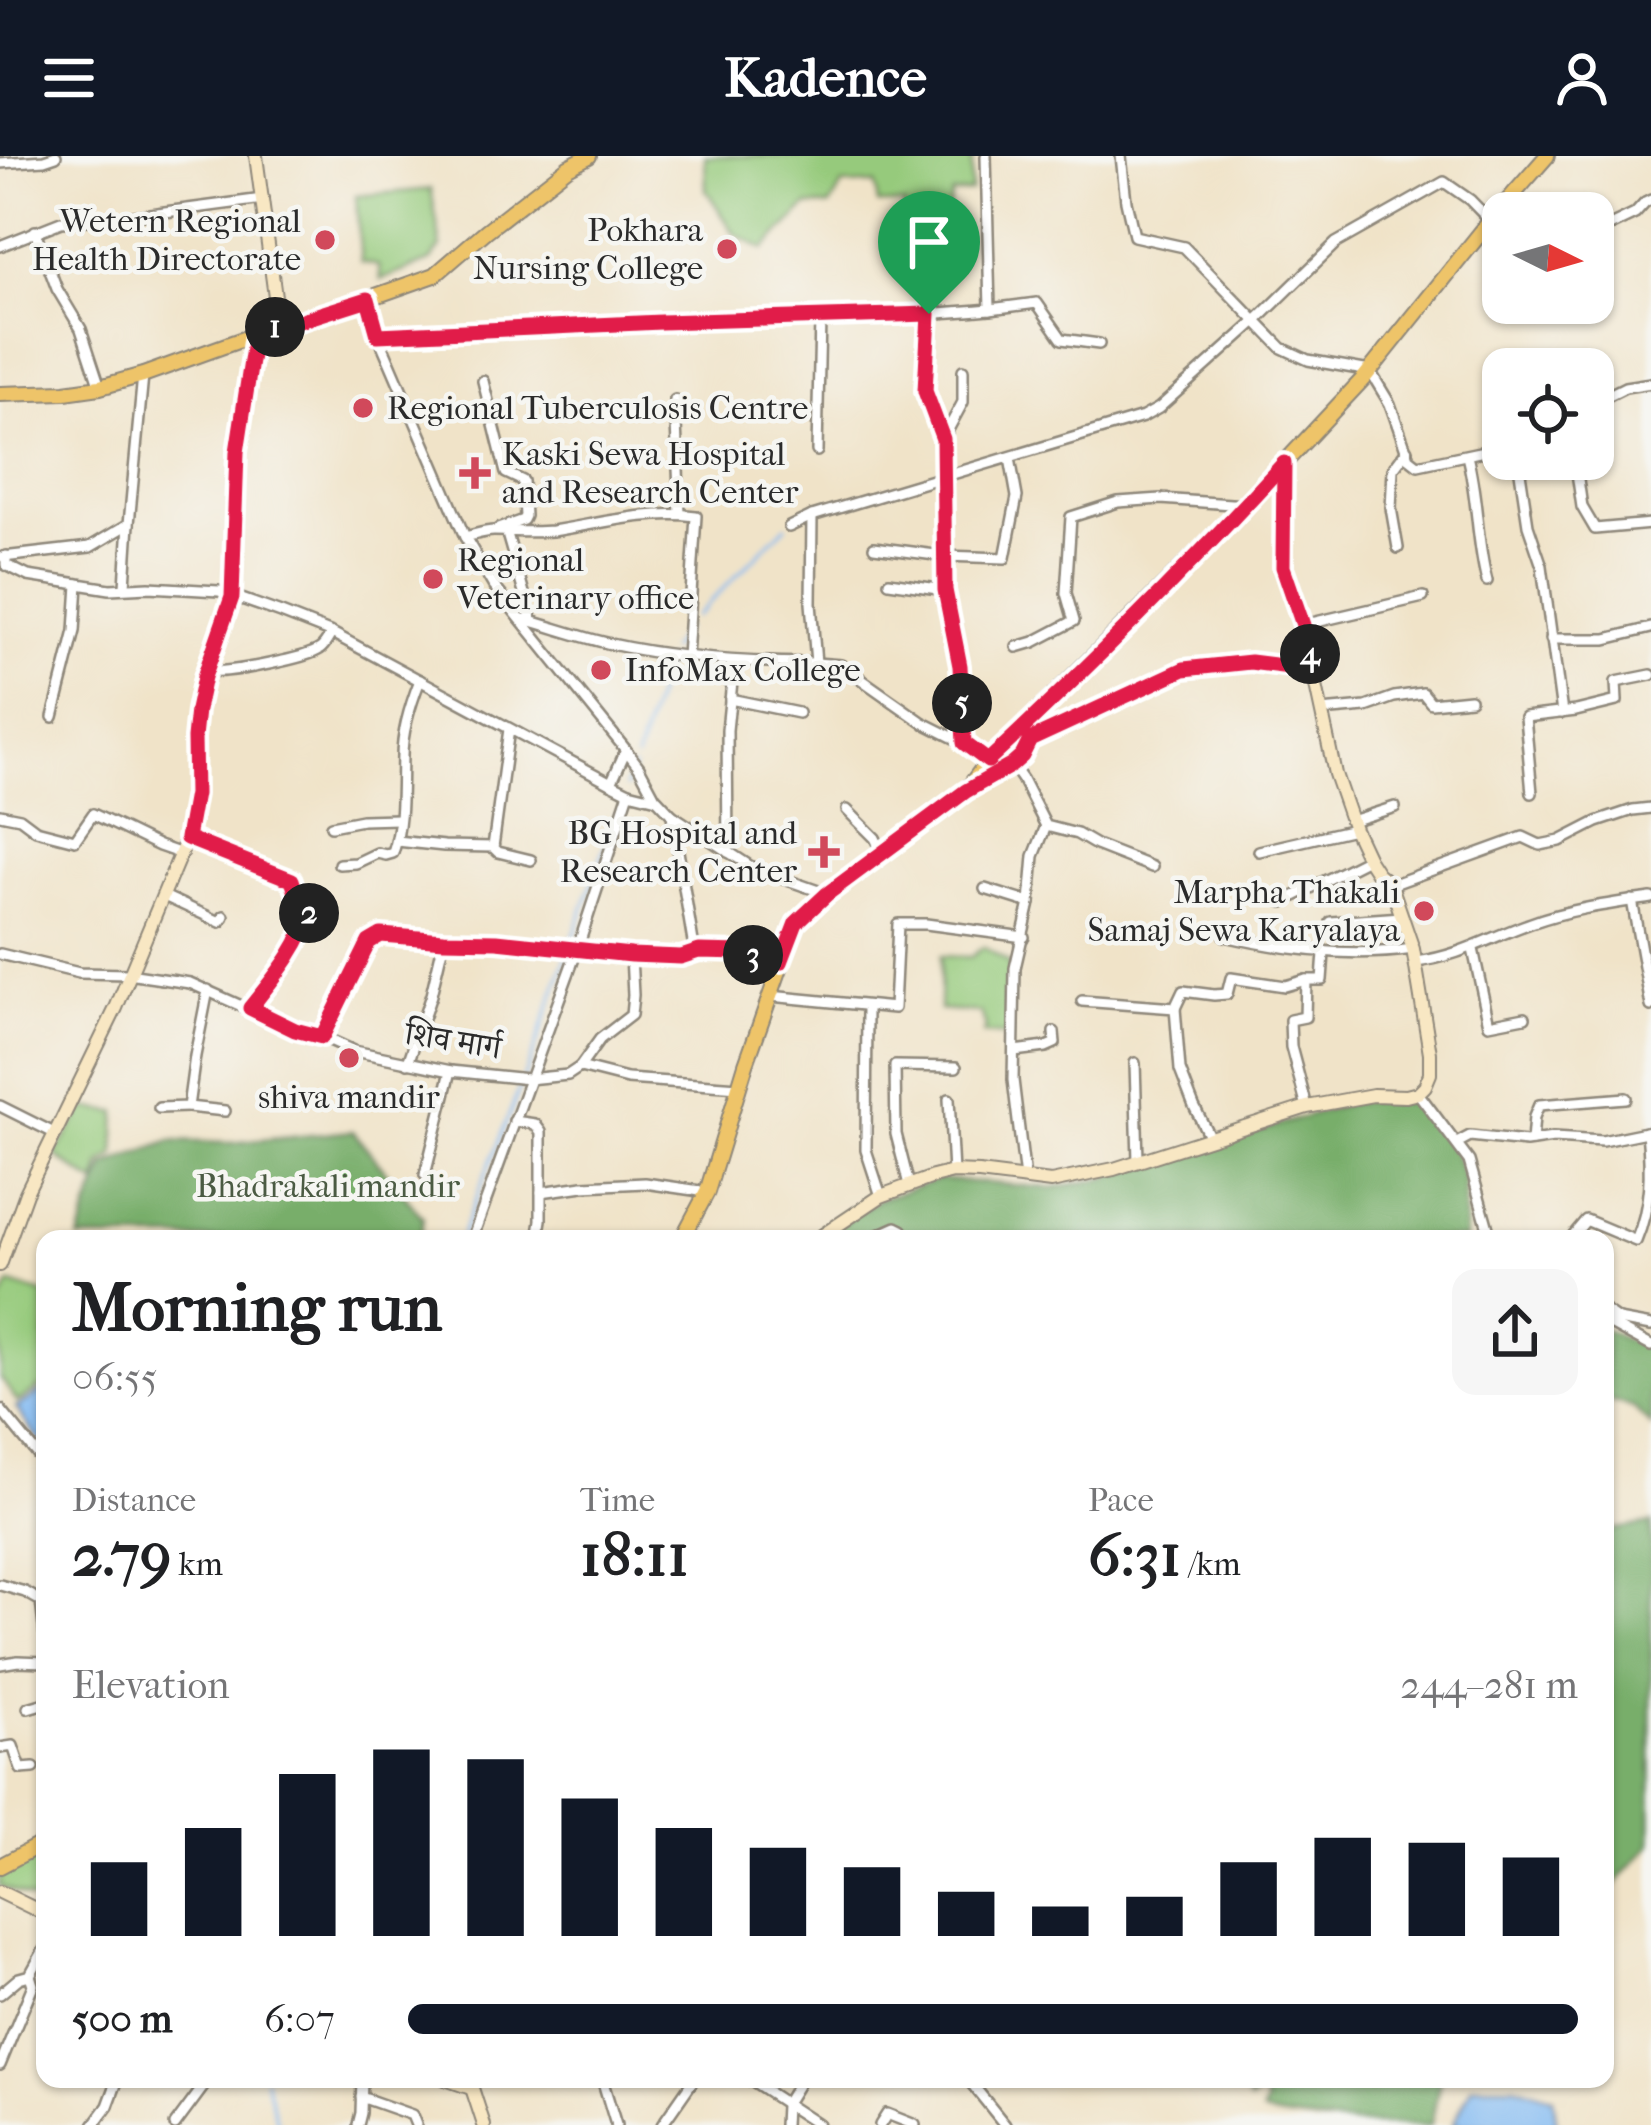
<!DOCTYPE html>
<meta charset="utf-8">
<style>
body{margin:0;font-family:"IM FELL French Canon","Noto Serif Devanagari",serif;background:#f6f6f6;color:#202124;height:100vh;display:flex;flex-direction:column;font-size:45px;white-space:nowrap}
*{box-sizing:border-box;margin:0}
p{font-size:39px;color:#757577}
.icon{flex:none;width:66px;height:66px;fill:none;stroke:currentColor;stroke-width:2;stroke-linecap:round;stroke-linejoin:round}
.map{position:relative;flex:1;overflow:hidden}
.panel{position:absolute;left:36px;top:1074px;width:1578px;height:858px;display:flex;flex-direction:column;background:#fff;border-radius:24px;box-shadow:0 3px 9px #0004}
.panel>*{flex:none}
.needle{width:78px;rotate:95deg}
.controls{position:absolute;left:1482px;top:36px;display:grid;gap:24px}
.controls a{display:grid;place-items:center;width:132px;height:132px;border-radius:24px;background:#fff;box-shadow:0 3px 9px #0004;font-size:60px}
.pin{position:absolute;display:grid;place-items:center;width:102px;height:102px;color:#fff;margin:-123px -51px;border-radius:50% 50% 50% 0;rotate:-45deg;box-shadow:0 0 12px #0007}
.pin .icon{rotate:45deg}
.km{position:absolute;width:60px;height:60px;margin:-30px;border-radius:50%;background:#222;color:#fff;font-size:33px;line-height:60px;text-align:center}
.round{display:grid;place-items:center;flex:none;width:126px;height:126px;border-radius:24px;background:#f6f6f6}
.overview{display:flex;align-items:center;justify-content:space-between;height:204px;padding:0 36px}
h1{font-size:66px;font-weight:700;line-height:90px}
.metrics{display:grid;grid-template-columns:repeat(3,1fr);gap:18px;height:204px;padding:12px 36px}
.metrics div{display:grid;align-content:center}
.metrics b{font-size:60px;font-weight:700}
.metrics small{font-size:33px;font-weight:400}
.metrics p{font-size:33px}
.chart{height:336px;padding:24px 36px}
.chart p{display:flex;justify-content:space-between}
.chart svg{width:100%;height:216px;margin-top:12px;stroke:#111827;stroke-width:6}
ul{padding:0 36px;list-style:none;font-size:39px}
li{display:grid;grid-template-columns:192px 144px 1fr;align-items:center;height:90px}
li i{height:30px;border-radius:15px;background:#111827}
header{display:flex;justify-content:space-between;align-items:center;height:156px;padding:0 36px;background:#111827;color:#fff;font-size:54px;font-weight:700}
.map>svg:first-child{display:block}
.green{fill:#96ca7b;stroke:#607a53;stroke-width:3}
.forest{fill:#78ae6b;stroke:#526c4b;stroke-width:3}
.water{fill:#82baf2;stroke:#56728e;stroke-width:3}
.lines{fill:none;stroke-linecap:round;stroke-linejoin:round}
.stream{stroke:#82baf2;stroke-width:3}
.street-casing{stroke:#8e877a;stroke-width:14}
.secondary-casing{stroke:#8e877a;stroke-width:16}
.primary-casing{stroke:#8e877a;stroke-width:18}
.street{stroke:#fff;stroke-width:9}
.secondary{stroke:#f8e7c3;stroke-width:12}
.primary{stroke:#eec469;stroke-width:14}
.route-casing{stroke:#fff;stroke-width:24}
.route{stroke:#e11d48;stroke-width:15}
.poi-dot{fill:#d1495b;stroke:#f6f6f2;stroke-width:4.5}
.labels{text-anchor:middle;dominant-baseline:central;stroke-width:9;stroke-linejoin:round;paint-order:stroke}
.poi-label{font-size:33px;fill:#2b2b2b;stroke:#f6f6f2;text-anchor:end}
.street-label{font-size:33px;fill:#2b2b2b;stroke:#f6f6f2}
.park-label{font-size:33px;fill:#4b5b43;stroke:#f6f6f2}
</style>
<header><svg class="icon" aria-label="menu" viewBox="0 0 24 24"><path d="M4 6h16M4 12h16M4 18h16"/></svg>Kadence<svg class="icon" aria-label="person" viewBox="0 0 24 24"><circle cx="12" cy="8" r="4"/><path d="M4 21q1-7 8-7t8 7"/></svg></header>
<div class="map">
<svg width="1651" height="1969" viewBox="0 0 1651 1969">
<rect width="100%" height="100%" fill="#f6f6f2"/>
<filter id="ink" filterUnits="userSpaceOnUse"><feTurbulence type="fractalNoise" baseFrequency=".00833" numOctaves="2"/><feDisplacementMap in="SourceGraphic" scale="24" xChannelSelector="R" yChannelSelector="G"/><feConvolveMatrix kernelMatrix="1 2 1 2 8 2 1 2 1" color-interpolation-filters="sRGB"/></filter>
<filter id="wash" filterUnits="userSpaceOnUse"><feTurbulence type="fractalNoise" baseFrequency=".004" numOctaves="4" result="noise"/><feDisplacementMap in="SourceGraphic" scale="48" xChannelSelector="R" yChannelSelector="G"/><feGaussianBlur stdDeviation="2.7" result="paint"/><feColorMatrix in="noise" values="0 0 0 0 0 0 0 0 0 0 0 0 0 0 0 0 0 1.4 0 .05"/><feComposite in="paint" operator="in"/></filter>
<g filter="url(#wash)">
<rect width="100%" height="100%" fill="#f0e3c8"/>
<g class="green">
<polygon points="705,0 972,0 971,36 952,38 942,76 936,129 924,137 904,120 904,48 878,48 875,28 842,29 830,50 807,50 764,93 735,78 706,34"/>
<polygon points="431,33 441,91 430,105 381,124 379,110 361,106 356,40"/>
<polygon points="983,791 1008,806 1011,817 1009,880 983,878 986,871 981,857 940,854 941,800 971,801"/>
<polygon points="84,952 117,956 115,999 102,1008 96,1028 55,999"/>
<polygon points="11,1128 45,1139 45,1228 17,1246 0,1221 0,1146"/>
<polygon points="45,1693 45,1749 0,1730 0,1718"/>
</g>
<g class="forest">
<polygon points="1378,943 1416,947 1452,989 1464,1023 1465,1083 817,1083 879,1043 940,1023 1050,1032 1102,1023 1347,948"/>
<polygon points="353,975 423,1062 420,1083 79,1083 89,1050 106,1010 171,985 230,987"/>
<polygon points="1605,1174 1651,1195 1651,1270 1634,1252 1605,1244"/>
<polygon points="1651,1367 1651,1689 1605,1740 1605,1375"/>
<path d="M 1229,1923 L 1440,1923 L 1431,1969 C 1397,1969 1283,1969 1262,1956 L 1266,1946 L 1262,1939 L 1259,1938 L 1250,1945 L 1245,1936 L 1234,1932 Z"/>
</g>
<g class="water">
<polygon points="45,1233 45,1293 16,1252"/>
<polygon points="1472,1929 1515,1929 1553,1941 1557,1969 1453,1969"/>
</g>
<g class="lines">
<g class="stream">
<polyline points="695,461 786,370"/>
<polyline points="670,494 684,472"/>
<polyline points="636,603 667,503"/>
<polyline points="626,631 633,612"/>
<polyline points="460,1083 530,906 617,657"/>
<polyline points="265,1923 278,1969"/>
</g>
</g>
</g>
<g filter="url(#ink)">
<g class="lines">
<g class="street-casing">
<g id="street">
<polyline points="1121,0 1126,45 1134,80 1184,91 1282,192 1308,204 1370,215 1390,248 1409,302 1418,309 1503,291"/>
<polyline points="0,7 44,4 56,0"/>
<polyline points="35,75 57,133 81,173 100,231"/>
<polyline points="1593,78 1635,58 1645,47 1651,44"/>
<polyline points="0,90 61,66 127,61 263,43"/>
<polyline points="368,143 378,179 465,381 493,429 626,594 639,611 656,643"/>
<polyline points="990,153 1037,147 1062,183 1099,188"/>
<polyline points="929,158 925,235 943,283 945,434 960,510 964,587"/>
<path d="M 378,179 C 581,159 787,171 990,153 L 986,0"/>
<polyline points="483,225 506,317 523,325 525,360 523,364 498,373"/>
<polyline points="675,244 680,358"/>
<polyline points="1593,247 1625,231 1651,227"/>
<polyline points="943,283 963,246 963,214"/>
<polyline points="817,295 820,163"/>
<path d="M 1467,300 C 1478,341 1476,383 1487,425"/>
<polyline points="1518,303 1528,369 1542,410 1562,557"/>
<polyline points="1575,303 1582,351 1595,373 1651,368"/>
<polyline points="789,371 812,360 1143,261 1159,252 1255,166 1336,87 1444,26 1470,44 1503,78"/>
<polyline points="507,378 532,465"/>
<path d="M 465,381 C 474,379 485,375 494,375 C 513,375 532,377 552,375 C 599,368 647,354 696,360 L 687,501"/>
<polyline points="874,391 943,400 1005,402 1017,341 1010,302"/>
<polyline points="1398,392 1391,352 1393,313 1407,294"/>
<polyline points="6,400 6,409 28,420 110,433 149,431 219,435 281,457 332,477 611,627 629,636 657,643 672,659 753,712 827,738"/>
<polyline points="3,401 90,391 129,368 143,219"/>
<polyline points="889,426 945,434"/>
<polyline points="125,430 129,368"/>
<path d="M 520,462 C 550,470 580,481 611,488 C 679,503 747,507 816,507 L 811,447 L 812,360"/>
<polyline points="1303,469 1423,441"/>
<polyline points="1551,483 1606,483 1651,472"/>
<polyline points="1017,491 1034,486 1074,465 1066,437 1071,361 1118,346 1161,343 1245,349"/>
<polyline points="816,507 841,509 922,566 964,587 988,605"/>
<path d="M 209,509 L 214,515 C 231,517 307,502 320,493 C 326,489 328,482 332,477"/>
<polyline points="730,543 798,557"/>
<polyline points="1321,555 1366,551 1394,541 1423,537 1431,547 1470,543"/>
<polyline points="53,561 75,475 78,428"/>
<polyline points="1030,584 1184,513 1250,506 1314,514"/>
<polyline points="1012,609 1022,623 1046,670 1077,678 1096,689 1152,711"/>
<polyline points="611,627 626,594"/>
<polyline points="1532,637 1525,561 1576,555 1617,545 1616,526 1651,519"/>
<polyline points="847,654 875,682 883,698"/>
<polyline points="0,658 20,662 36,674 75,684 93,658 159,690 182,698"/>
<polyline points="672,659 693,786 699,795"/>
<polyline points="1351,665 1395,651"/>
<polyline points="331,670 362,664 398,663"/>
<path d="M 187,682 L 291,724 L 295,737 L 310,754 C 302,790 272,824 250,852"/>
<polyline points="397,685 444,690 493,691 498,696 531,704"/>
<polyline points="493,691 509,573"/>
<polyline points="1259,695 1354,673"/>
<polyline points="728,696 727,574 734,506"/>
<path d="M 339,708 L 356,707 L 377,697 L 386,699 L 393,697 C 403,667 401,632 402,600 C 402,576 411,547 420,524"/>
<polyline points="1391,729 1523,681 1540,689 1560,685 1597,666 1633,654 1651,652"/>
<polyline points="985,733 1030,747"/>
<polyline points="164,740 220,766 224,760"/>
<polyline points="1632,744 1651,850"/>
<polyline points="1283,746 1368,703"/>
<polyline points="1331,766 1402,761"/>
<path d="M 1225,780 C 1285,794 1350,802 1413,793"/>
<polyline points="1473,793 1489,868 1525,861"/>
<polyline points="0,798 79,817 128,818 190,827 295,874 323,881 354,895 451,915 528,923 568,919 580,911 600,883 631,859 633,839 631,799"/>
<path d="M 1416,806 C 1461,800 1490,781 1531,767 C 1570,753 1610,748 1651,742"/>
<polyline points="770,840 894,852 898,768 926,768 1024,781"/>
<polyline points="1082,845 1175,852 1180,914 1194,950 1210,982"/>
<polyline points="867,851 866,994 881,1040"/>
<polyline points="1175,852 1183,835 1214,839 1227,838 1231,822 1285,830 1306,824"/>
<polyline points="323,881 369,786 381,779 444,784 497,785 631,799 681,801 699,795 743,796 781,805"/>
<polyline points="1014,895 1046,891 1055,887 1054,876"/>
<polyline points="408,907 431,839 444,784"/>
<polyline points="1135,907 1138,1004"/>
<polyline points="580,911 627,923 739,931"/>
<polyline points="1418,937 1469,1005 1491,1083"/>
<polyline points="949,943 953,1016"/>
<polyline points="0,950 56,978"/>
<polyline points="188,951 225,955"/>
<polyline points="1307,951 1291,891 1290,864 1305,861 1306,824 1322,824 1324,797"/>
<polyline points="159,952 188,951 195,900 208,834"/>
<polyline points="514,965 535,968 541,976 541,1064 538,1083"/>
<polyline points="1532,985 1534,961 1539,949 1626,942"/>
<polyline points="1457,987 1470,980 1526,986 1553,982 1602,985 1651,975"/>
<polyline points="425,1019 451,915"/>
<polyline points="1025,1023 1013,924 1015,812 1030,747 1034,700 1046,670"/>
<polyline points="909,1029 896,978 895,910 956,911"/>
<polyline points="541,1036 583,1030 645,1027 707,1036"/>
<polyline points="472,1083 577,794 629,636"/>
<polyline points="869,1083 896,1071 902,1074 901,1083"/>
<path d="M 1570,1083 L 1586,1064 L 1636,1085 C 1651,1049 1651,1015 1647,976"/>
<polyline points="1605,1155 1618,1164 1651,1170"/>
<polyline points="1605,1165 1651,1190"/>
<polyline points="0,1253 45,1308"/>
<polyline points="0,1429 25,1436 41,1445 45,1480"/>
<polyline points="0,1508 18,1505 45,1506"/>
<polyline points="28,1552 45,1547"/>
<polyline points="0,1592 13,1590 21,1613 34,1612"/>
<polyline points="0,1838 19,1822 30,1819"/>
<polyline points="0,1909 33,1829 30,1819 45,1792"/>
<polyline points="602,1923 616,1969"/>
<polyline points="748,1923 818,1969"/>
<polyline points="968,1923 1005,1969"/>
<polyline points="361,1941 412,1959 416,1969"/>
<polyline points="94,1969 108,1950 118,1923"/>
<polyline points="175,1969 209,1923"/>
<polyline points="358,1969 361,1957 362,1923"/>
<polyline points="662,1969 694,1923"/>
<polyline points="784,1969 785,1949 801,1923"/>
<polyline points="880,1969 887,1958 915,1969"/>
</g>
</g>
<g class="secondary-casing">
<g id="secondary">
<polyline points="256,0 279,170"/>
<polyline points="817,1083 881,1040 933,1021 953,1016 979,1017 1051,1026 1114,1013 1307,951 1373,939 1406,940 1418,937 1425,930 1430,918 1430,897 1413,793 1391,729 1377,717 1368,703 1354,673 1335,618 1303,469 1283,411 1284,307"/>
<polyline points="0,1109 26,1037 116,852 187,682 195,637 194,582 197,554 204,521 232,441 237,296 255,179"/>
<polyline points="0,1736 45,1758"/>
<polyline points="445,1923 471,1932"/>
<polyline points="469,1923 484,1969"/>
</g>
</g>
<g class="primary-casing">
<g id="primary">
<polyline points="0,238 65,236 100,231 143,219 279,170 333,155 435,119 486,75 568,11 589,0"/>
<polyline points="966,635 988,605 1245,349 1364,222 1491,64 1547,0"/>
<polyline points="682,1083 707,1036 746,908 796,767 827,738 966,635 1022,600 1037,561"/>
<polyline points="0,1710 45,1686"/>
</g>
</g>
<use href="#street" class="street"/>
<use href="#secondary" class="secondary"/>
<use href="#primary" class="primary"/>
</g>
</g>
<g class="lines" filter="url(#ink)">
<g class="route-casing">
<path id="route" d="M 368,143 L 378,179 L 661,166 L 929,158 L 925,235 L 943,283 L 945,434 L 960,510 L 964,587 L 988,605 C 1090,510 1190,410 1284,307 L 1283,411 L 1303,469 L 1314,514 L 1250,506 L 1184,513 L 1030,584 L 1022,600 L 1012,609 L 966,635 L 827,738 L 796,767 L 781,806 L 743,796 L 699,795 L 681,801 L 631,799 L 497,785 L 444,784 L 381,779 L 369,786 L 322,881 L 295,874 L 250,852 C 272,824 302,790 310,754 L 296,737 L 292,724 L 187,682 L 195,638 L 194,582 L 197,554 L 204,521 L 232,441 L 237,296 L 255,179 Z"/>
</g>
<use href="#route" class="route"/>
</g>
<g class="poi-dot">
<circle cx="325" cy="84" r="12"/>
<circle cx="727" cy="93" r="12"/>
<circle cx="363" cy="252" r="12"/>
<path d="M469 299h12v12h12v12h-12v12h-12v-12h-12v-12h12z"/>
<circle cx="433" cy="423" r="12"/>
<circle cx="601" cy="514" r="12"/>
<path d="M818 678h12v12h12v12h-12v12h-12v-12h-12v-12h12z"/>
<circle cx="1424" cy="755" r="12"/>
<circle cx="349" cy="902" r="12"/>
</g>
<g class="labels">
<g class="poi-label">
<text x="301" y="65">Wetern Regional<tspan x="301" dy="38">Health Directorate</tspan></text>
<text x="703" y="74">Pokhara<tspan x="703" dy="38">Nursing College</tspan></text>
<text x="387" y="252" text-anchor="start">Regional Tuberculosis Centre</text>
<text x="502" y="298" text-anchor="start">Kaski Sewa Hospital<tspan x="502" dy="38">and Research Center</tspan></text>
<text x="457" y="404" text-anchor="start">Regional<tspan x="457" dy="38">Veterinary office</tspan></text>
<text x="625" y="514" text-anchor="start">InfoMax College</text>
<text x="797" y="677">BG Hospital and<tspan x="797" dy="38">Research Center</tspan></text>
<text x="1400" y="736">Marpha Thakali<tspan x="1400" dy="38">Samaj Sewa Karyalaya</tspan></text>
<text x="349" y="941" text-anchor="middle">shiva mandir</text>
</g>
<g class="street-label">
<text transform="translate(453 885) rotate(9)">शिव मार्ग</text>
</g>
<g class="park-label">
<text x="328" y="1030">Bhadrakali mandir</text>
</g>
</g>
</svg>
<div class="controls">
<a><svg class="needle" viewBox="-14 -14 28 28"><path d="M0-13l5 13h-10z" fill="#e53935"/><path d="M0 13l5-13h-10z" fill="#757577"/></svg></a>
<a><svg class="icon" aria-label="locate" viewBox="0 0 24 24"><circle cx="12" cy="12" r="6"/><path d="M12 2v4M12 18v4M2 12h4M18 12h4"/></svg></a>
</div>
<div class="pin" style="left:929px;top:158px;background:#1e9e55"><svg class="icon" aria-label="arrive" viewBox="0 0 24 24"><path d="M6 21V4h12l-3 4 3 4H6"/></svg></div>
<b class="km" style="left:275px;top:171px">1</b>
<b class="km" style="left:309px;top:757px">2</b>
<b class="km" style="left:753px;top:799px">3</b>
<b class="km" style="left:1310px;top:498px">4</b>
<b class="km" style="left:962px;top:547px">5</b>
<section class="panel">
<div class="overview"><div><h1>Morning run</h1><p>06:55</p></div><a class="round"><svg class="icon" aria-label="share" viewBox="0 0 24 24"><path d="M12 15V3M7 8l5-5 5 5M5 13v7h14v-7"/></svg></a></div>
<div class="metrics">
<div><p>Distance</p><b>2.79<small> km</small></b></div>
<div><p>Time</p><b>18:11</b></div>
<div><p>Pace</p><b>6:31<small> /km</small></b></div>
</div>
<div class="chart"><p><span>Elevation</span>244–281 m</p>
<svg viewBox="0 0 160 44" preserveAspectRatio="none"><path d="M5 44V29M15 44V22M25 44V11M35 44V6M45 44V8M55 44V16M65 44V22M75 44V26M85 44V30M95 44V35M105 44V38M115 44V36M125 44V29M135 44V24M145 44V25M155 44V28"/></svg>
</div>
<ul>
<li><b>500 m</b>6:07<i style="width:100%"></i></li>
</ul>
</section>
</div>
